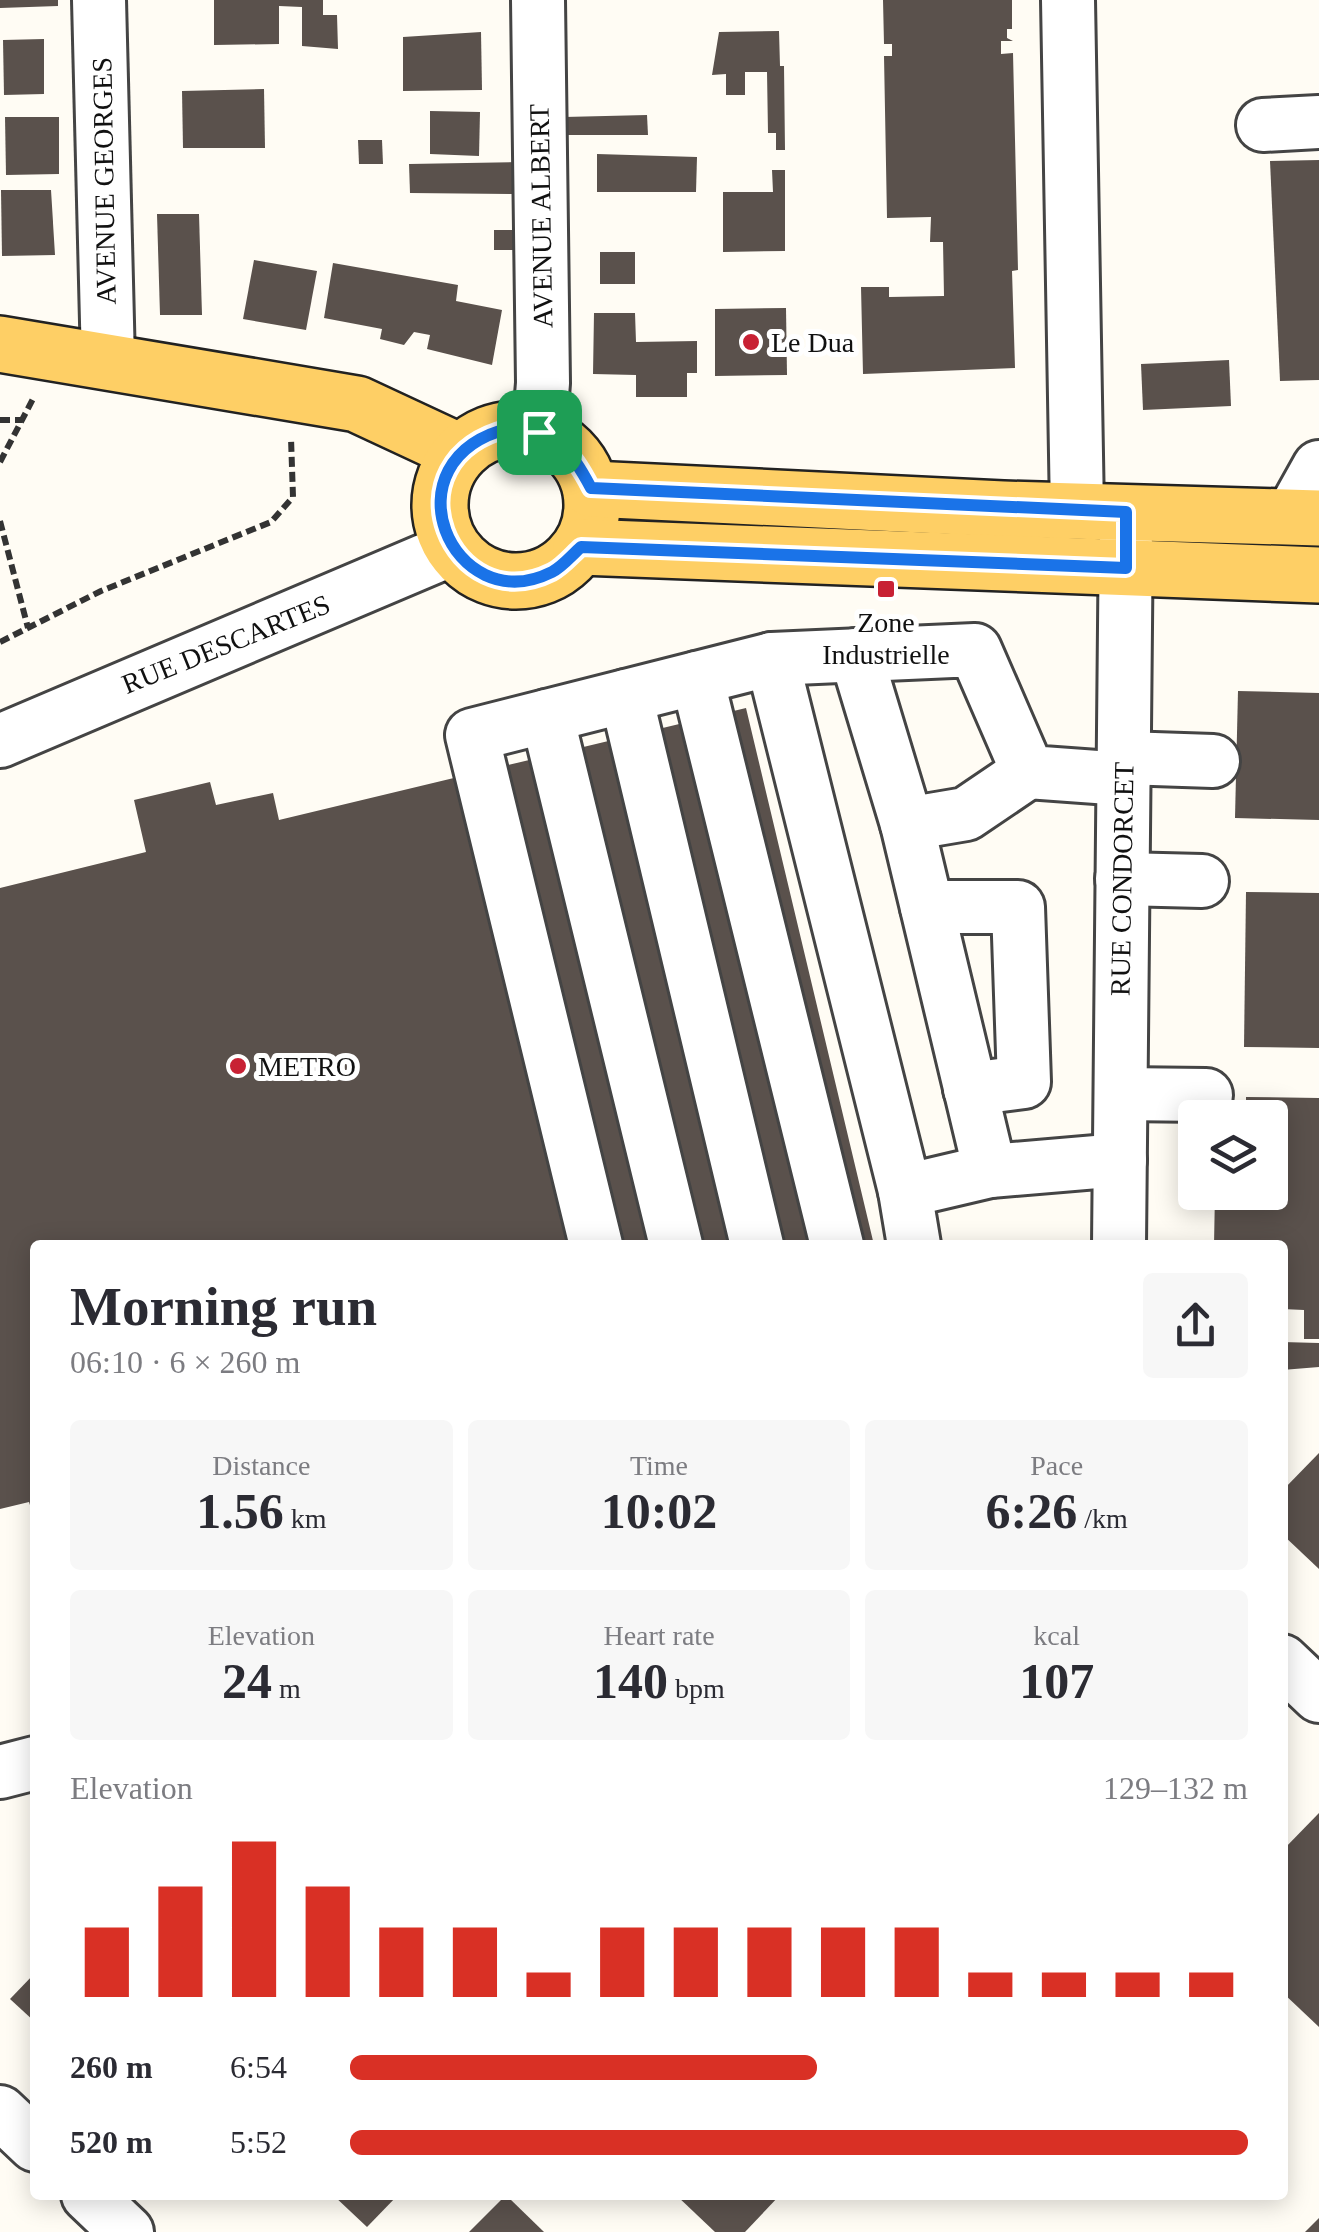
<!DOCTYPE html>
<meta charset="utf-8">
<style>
body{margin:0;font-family:Georgia,serif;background:#f7f7f7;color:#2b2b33;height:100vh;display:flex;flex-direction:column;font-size:38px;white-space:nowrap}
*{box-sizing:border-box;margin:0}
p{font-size:32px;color:#7c7c81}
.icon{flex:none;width:55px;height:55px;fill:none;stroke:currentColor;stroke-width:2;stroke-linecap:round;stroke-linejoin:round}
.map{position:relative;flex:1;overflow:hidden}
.side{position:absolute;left:30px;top:1240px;width:1258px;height:960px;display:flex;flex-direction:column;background:#fff;border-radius:10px;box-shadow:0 5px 25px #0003}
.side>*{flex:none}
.tools{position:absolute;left:1178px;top:1100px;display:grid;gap:20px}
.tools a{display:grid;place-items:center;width:110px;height:110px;border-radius:10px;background:#fff;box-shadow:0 5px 25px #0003;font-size:50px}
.pin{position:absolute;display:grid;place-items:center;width:85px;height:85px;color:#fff;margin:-42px;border-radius:20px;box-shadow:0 5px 15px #0006}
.round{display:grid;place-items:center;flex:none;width:105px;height:105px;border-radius:10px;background:#f7f7f7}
.headline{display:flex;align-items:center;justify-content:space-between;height:170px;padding:0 40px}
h1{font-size:55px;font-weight:600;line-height:75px}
.stats{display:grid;grid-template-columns:repeat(3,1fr);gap:15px;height:170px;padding:10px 40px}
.stats div{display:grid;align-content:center;border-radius:10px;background:#f7f7f7;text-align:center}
.stats b{font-size:50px;font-weight:600}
.stats small{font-size:28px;font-weight:400}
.stats p{font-size:28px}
.chart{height:280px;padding:20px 40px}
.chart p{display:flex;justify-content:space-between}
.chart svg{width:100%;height:180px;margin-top:10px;stroke:#d93025;stroke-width:6}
ul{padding:0 40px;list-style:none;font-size:32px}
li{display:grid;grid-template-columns:160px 120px 1fr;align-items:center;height:75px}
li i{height:25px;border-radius:12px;background:#d93025}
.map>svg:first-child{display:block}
.building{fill:#5a514c}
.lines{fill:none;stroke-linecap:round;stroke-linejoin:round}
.minor-casing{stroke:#444;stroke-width:58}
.major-casing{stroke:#222;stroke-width:60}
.path{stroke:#333;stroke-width:6;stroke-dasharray:10 5;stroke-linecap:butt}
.minor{stroke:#fff;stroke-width:52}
.major{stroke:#fecf65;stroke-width:55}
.route-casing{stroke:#fff;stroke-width:20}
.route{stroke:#1a73e8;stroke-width:12}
.poi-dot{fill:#c82134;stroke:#fff;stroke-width:4}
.labels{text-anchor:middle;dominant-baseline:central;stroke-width:10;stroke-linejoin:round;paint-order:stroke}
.street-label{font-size:28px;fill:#111;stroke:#fff}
.poi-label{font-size:28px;fill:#111;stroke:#fff;text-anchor:start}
</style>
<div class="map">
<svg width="1319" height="2232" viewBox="0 0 1319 2232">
<rect width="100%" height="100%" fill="#fffcf4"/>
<g class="building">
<polygon points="0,0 58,0 58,6 0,8"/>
<polygon points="214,0 323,0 323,15 337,15 338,49 302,46 302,7 279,6 279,44 214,45"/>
<polygon points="883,0 1012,0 1012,29 1007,29 1007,38 1013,41 1001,41 1001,54 1013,53 1018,270 1012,271 1015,368 863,374 861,287 889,287 889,297 944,296 943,242 930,242 931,217 887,218 884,56 892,56 892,44 884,44"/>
<polygon points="779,31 780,66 784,66 785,150 776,150 776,133 768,133 767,72 745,72 745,95 726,95 726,74 712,75 719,32"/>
<polygon points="481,32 482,90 403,91 403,37"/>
<polygon points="44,39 44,94 4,95 3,40"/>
<polygon points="264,89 265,148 183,148 182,91"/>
<polygon points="430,111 480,112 479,156 430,154"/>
<polygon points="647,115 648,135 564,135 564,117"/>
<polygon points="5,117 59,117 59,174 6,175"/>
<polygon points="358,140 382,140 383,164 359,164"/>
<polygon points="597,154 697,157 696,192 597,192"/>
<polygon points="1319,160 1319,380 1280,381 1270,161"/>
<polygon points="520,162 521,194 410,193 409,164"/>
<polygon points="772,170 785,170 785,251 723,252 723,192 773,192"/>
<polygon points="1,190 51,190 55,255 2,256"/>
<polygon points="157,214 199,214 202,315 160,315"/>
<rect x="494" y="230" width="24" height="20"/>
<rect x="600" y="252" width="35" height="32"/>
<polygon points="254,260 317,271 306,330 243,319"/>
<polygon points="333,263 458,285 456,301 502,310 492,365 427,349 430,335 414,332 404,345 380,339 382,329 324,318"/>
<polygon points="786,308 787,375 715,376 715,309"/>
<polygon points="594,313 635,313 636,342 697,341 697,373 687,373 687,397 636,397 636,375 593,374"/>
<polygon points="1229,360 1231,406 1143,410 1141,364"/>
<polygon points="1238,691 1319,693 1319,820 1235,818"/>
<polygon points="746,708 874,1245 35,1245 35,1521 29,1502 0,1509 0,888 146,852 134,800 210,782 216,805 273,793 279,820"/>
<polygon points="1246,892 1319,893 1319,1048 1244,1047"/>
<polygon points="1246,1097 1319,1098 1319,1339 1304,1339 1304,1310 1282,1309 1282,1245 1214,1245 1215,1192 1270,1192 1270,1118 1246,1118"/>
<polygon points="1282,1342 1319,1343 1319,1367 1282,1370"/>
<polygon points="1319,1453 1319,1569 1282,1534 1282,1491"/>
<polygon points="1319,1813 1319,2027 1282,1992 1282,1851"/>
<polygon points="35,1973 35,2022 10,1999"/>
<polygon points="333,2195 398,2195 367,2227"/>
<polygon points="506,2195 544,2232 469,2232"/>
<polygon points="676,2195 780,2195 745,2232 715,2232"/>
<polygon points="1319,2218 1319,2232 1305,2232"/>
</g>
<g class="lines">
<g class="minor-casing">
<g id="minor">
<polyline points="99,0 108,362"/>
<polyline points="538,0 543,383 539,432"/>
<polyline points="1068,0 1077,511"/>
<polyline points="1263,125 1319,122"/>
<polyline points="1291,517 1319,467"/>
<polyline points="856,655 907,824 966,814 1028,772"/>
<polyline points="772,659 905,1191"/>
<polyline points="697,678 837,1245"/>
<polyline points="626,696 757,1245"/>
<polyline points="547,716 676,1245"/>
<polyline points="0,741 452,549"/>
<polyline points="1124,758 1213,761"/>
<polyline points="907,824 990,1171"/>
<polyline points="1122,879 1202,881"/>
<polyline points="927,907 1018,907 1024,1082 970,1089"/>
<polyline points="1121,1094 1206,1095"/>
<polyline points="596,1245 472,735 772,659 975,650 1028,772 1124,779"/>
<polyline points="914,1245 905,1191 990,1171 1120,1160"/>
<polyline points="1119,1245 1126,524"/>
<polyline points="1282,1661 1319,1696"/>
<polyline points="0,1772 35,1763"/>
<polyline points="0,2112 35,2145"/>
<polyline points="88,2195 127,2232"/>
</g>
</g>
<g class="major-casing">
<g id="major">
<polyline points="0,344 357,404 460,452"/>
<circle cx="516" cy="505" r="76"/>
<polyline points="591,489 1003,509 1319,518"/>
<polyline points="581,547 1319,575"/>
</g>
</g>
<g class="path">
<polyline points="0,420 22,420"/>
<polyline points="0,462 34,397"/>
<polyline points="0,521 28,628"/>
<polyline points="0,642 101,591 271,522 293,497 291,438"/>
</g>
<use href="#minor" class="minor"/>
<use href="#major" class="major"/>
</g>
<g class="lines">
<g class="route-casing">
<path id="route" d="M 510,428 C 557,434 570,448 591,488 L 1126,512 L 1126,568 L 581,547 C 572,555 562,567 552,572 C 452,622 382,459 510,428 Z"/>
</g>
<use href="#route" class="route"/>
</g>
<g class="poi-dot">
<circle cx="751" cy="342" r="10"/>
<rect x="876" y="579" width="20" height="20" rx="5"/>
<circle cx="238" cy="1066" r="10"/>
</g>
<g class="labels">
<g class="street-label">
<text transform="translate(104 181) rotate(-91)">AVENUE GEORGES</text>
<text transform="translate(541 216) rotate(-91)">AVENUE ALBERT</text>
<text transform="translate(226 644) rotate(-22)">RUE DESCARTES</text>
<text transform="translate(1122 879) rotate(-89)">RUE CONDORCET</text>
</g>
<g class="poi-label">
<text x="771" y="342">Le Dua</text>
<text x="886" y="622" text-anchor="middle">Zone<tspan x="886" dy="32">Industrielle</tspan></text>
<text x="258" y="1066">METRO</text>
</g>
</g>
</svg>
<div class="tools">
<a><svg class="icon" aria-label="layers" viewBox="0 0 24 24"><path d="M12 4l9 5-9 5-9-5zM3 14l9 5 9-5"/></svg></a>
</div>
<div class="pin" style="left:539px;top:432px;background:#1e9e55"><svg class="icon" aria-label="arrive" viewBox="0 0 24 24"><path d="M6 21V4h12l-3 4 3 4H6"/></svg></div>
<section class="side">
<div class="headline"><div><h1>Morning run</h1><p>06:10 · 6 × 260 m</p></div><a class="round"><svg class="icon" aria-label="share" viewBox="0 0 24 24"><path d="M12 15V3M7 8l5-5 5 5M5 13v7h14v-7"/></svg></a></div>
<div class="stats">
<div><p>Distance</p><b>1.56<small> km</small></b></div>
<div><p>Time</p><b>10:02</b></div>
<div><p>Pace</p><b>6:26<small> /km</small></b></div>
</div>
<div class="stats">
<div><p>Elevation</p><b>24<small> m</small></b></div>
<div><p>Heart rate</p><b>140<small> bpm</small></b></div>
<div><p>kcal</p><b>107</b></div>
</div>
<div class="chart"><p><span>Elevation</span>129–132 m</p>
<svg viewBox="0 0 160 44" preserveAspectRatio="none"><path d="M5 44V27M15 44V17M25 44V6M35 44V17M45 44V27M55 44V27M65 44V38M75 44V27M85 44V27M95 44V27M105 44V27M115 44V27M125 44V38M135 44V38M145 44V38M155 44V38"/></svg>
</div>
<ul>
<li><b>260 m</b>6:54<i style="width:52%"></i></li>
<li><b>520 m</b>5:52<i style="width:100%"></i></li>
</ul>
</section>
</div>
